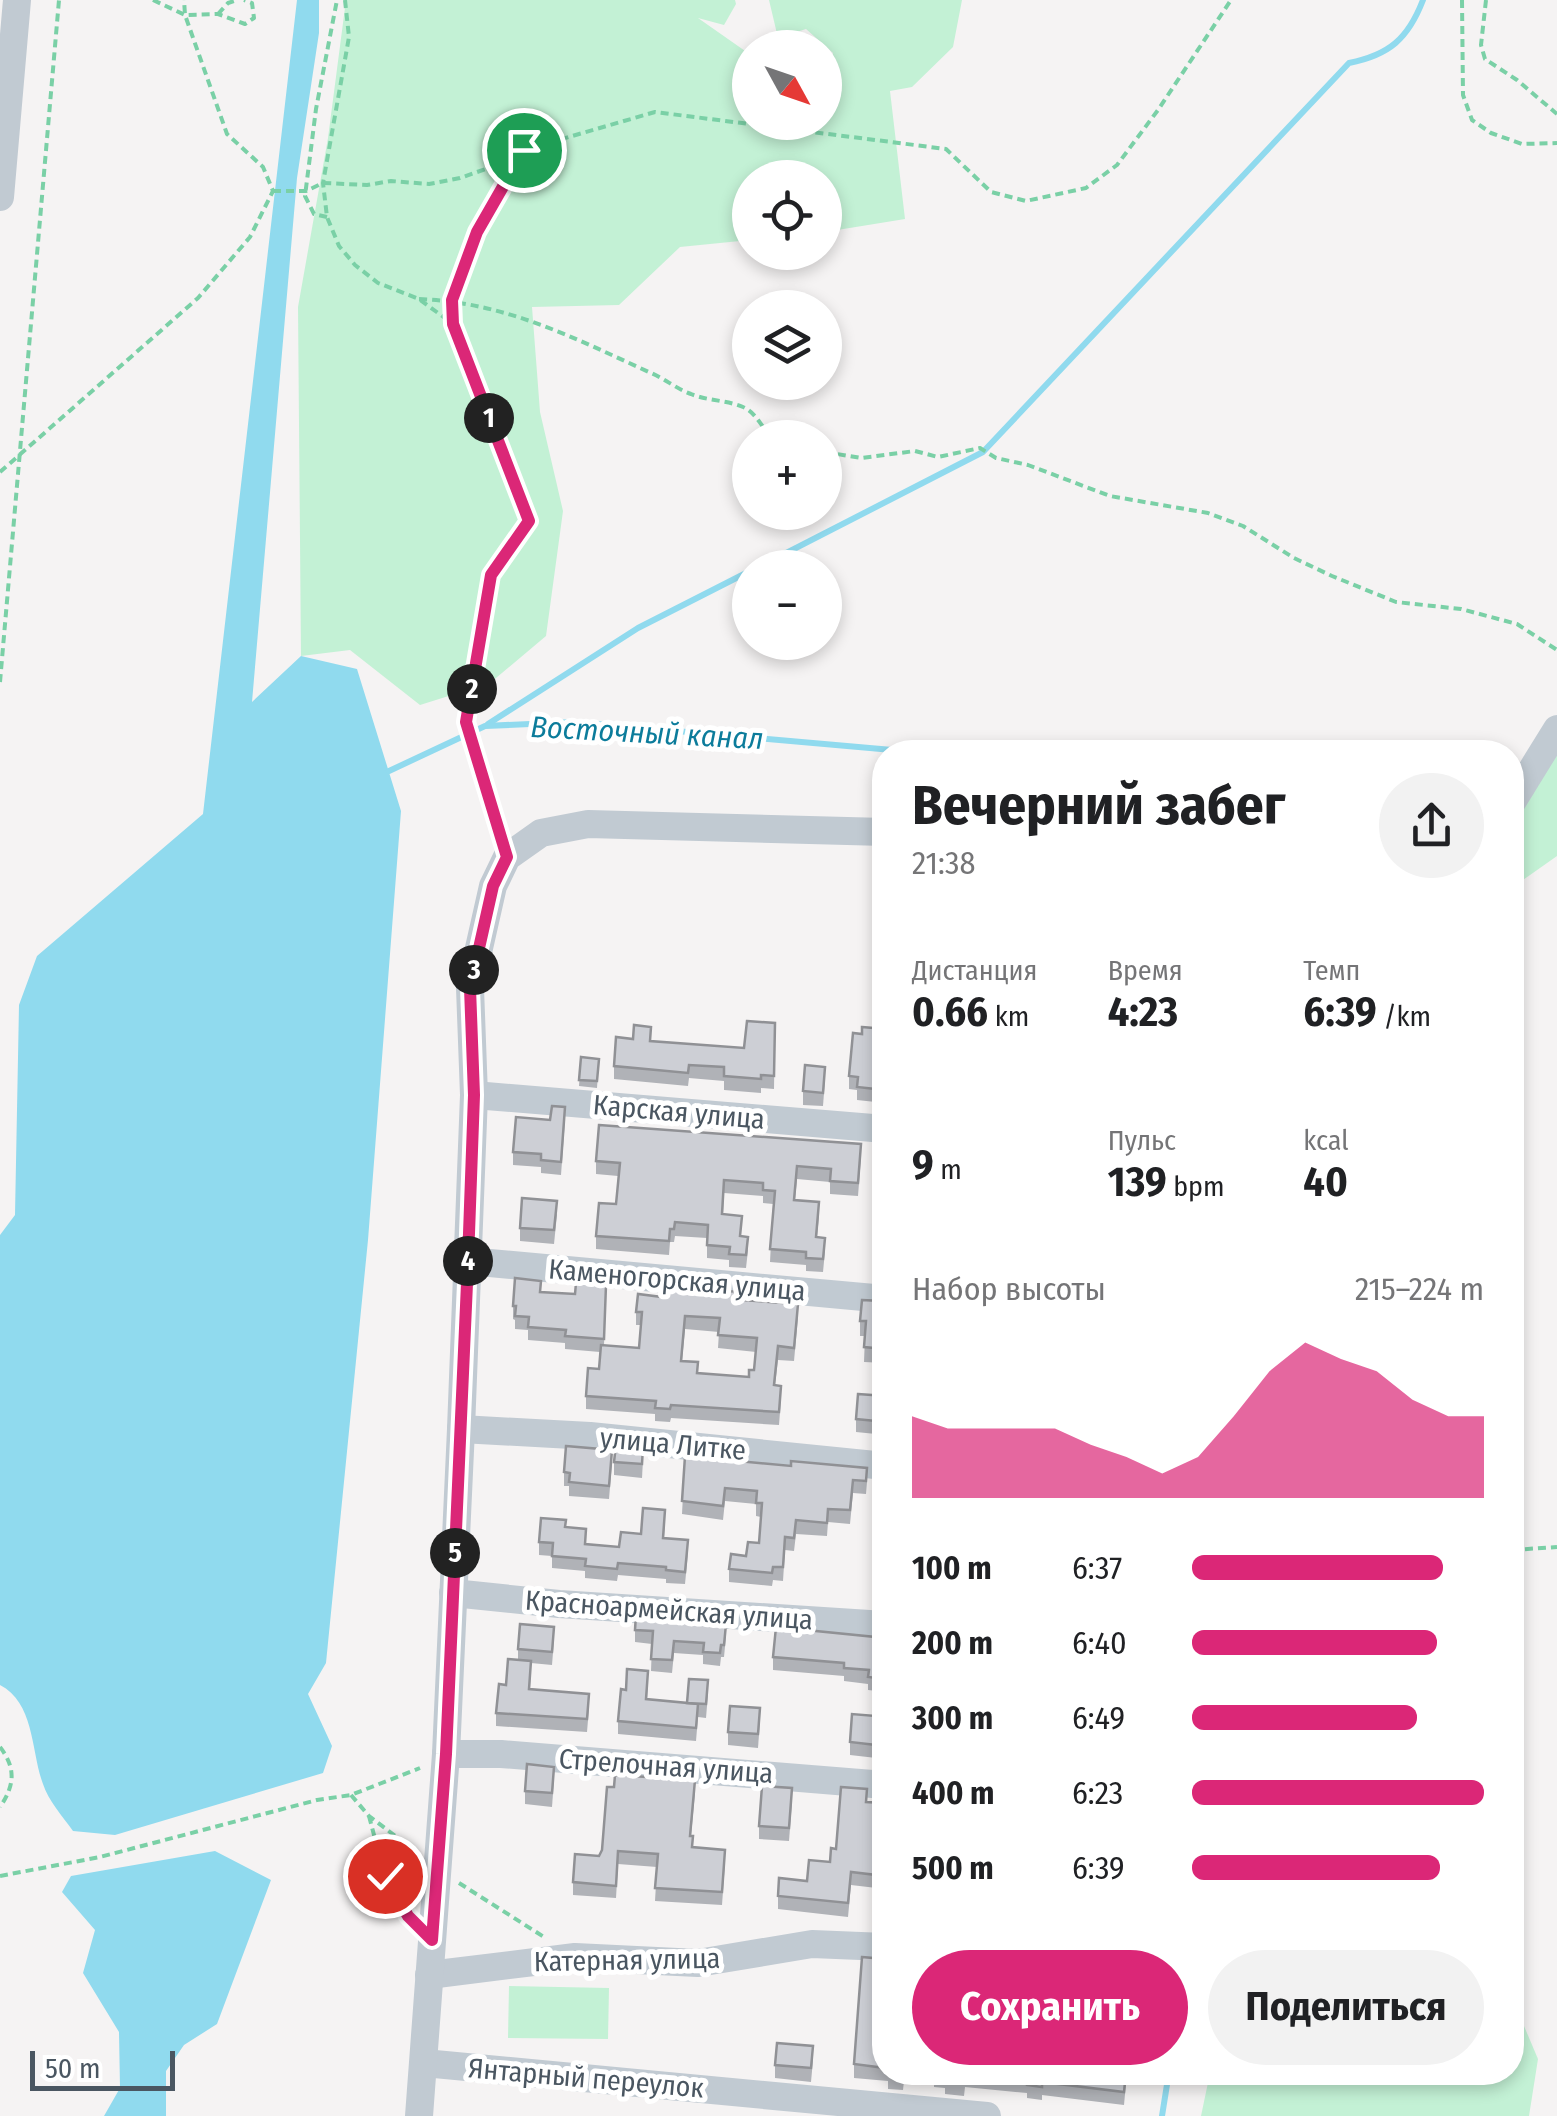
<!DOCTYPE html>
<html lang="ru">
<meta charset="utf-8">
<style>
body{margin:0;font-family:"Fira Sans Condensed",sans-serif;background:#f2f2f2;color:#202124;height:100vh;display:flex;flex-direction:column;font-size:38px;white-space:nowrap}
*{box-sizing:border-box;margin:0}
p{font-size:32px;color:#757577}
.icon{flex:none;width:55px;height:55px;fill:none;stroke:currentColor;stroke-width:2;stroke-linecap:round;stroke-linejoin:round}
.map{position:relative;flex:1;overflow:hidden}
.panel{position:absolute;left:872px;top:740px;width:652px;height:1345px;display:flex;flex-direction:column;background:#fff;border-radius:40px;box-shadow:0 5px 15px #0003}
.panel>*{flex:none}
.needle{width:65px;rotate:130deg}
.controls{position:absolute;left:732px;top:30px;display:grid;gap:20px}
.controls a{display:grid;place-items:center;width:110px;height:110px;border-radius:50%;background:#fff;box-shadow:0 5px 15px #0003;font-size:50px}
.scale{position:absolute;left:30px;bottom:25px;width:145px;box-sizing:border-box;padding-left:10px;border:5px solid #4a5661;border-top:0;font-size:28px;line-height:35px;white-space:nowrap;color:#4a5661;-webkit-text-stroke:8px #fff;paint-order:stroke}
.pin{position:absolute;display:grid;place-items:center;width:85px;height:85px;color:#fff;margin:-42px;border:5px solid #fff;border-radius:50%;box-shadow:0 2px 10px #0007}
.km{position:absolute;width:50px;height:50px;margin:-25px;border-radius:50%;background:#222;color:#fff;font-size:28px;line-height:50px;text-align:center}
.round{display:grid;place-items:center;flex:none;width:105px;height:105px;border-radius:52px;background:#f2f2f2}
.headline{display:flex;align-items:center;justify-content:space-between;height:170px;padding:0 40px}
h1{font-size:55px;font-weight:700;line-height:75px}
.figures{display:grid;grid-template-columns:repeat(3,1fr);gap:15px;height:170px;padding:10px 40px}
.figures div{display:grid;align-content:center}
.figures b{font-size:42px;font-weight:700}
.figures small{font-size:28px;font-weight:400}
.figures p{font-size:28px}
.chart{height:280px;padding:20px 40px}
.chart p{display:flex;justify-content:space-between}
.chart svg{width:100%;height:180px;margin-top:10px;fill:#db2777;opacity:.7}
.cta{display:flex;gap:20px;margin-top:auto;padding:20px 40px}
.cta a{flex:1;height:115px;border-radius:60px;background:#db2777;color:#fff;font-size:40px;font-weight:700;line-height:115px;text-align:center}
.cta a+a{background:#f2f2f2;color:#202124}
ul{padding:0 40px;list-style:none;font-size:32px}
li{display:grid;grid-template-columns:160px 120px 1fr;align-items:center;height:75px}
li i{height:25px;border-radius:12px;background:#db2777}
.map>svg:first-child{display:block}
.green{fill:#c3f1d5}
.water{fill:#90daee}
.lines{fill:none;stroke-linecap:round;stroke-linejoin:round}
.stream{stroke:#90daee;stroke-width:6}
.path{stroke:#7ad0a6;stroke-width:4;stroke-dasharray:8 5;stroke-linecap:butt}
.minor{stroke:#c1cad2;stroke-width:28}
.wall{fill:#b0b2b7;fill-rule:evenodd}
.building{fill:#cdcfd5;stroke:#909195;stroke-width:2.5;fill-rule:evenodd}
.route-casing{stroke:#fff;stroke-width:20}
.route{stroke:#db2777;stroke-width:12}
.labels{text-anchor:middle;dominant-baseline:central;stroke-width:10;stroke-linejoin:round;paint-order:stroke}
.street-label{font-size:28px;fill:#4a5661;stroke:#fff}
.water-label{font-size:30px;font-style:italic;fill:#0c7c9b;stroke:#fff}
</style>
<div class="map">
<svg width="1557" height="2116" viewBox="0 0 1557 2116">
<rect width="100%" height="100%" fill="#f5f3f3"/>
<g class="green">
<polygon points="346,0 735,0 736,4 724,25 698,18 748,53 750,122 825,122 825,92 842,91 827,79 833,53 806,29 778,38 769,0 962,0 953,47 912,87 890,91 905,219 825,232 825,178 750,178 750,240 680,247 619,305 532,307 540,412 563,511 546,636 490,683 420,705 350,650 301,656 298,307 328,138"/>
<polygon points="1557,729 1557,856 1513,887 1512,787"/>
<polygon points="509,1986 609,1988 608,2039 508,2038"/>
<polygon points="1513,2000 1538,2059 1529,2116 1201,2116 1210,2073 1512,2072"/>
</g>
<g class="water">
<path d="M 297,0 L 319,0 L 319,33 L 297,178 L 252,702 L 301,656 L 357,669 L 401,811 L 368,1240 L 326,1663 L 308,1694 L 332,1746 L 323,1773 L 115,1835 L 73,1831 C 63,1817 48,1800 43,1784 C 31,1752 35,1703 0,1685 L 0,1235 L 15,1215 L 19,1005 L 37,956 L 203,814 Z"/>
<polygon points="215,1851 271,1880 217,2024 184,2045 166,2071 166,2116 104,2116 120,2088 119,2032 83,1973 95,1930 62,1892 71,1876"/>
</g>
<g class="lines">
<g class="stream">
<path d="M 757,568 L 983,452 L 1349,63 C 1389,55 1408,39 1423,0"/>
<polyline points="488,724 638,628 750,571"/>
<polyline points="389,771 485,726 574,722 915,752"/>
<polyline points="1162,2116 1169,2072"/>
</g>
<g class="path">
<polyline points="153,0 185,15 218,14 245,24 254,18 252,3 244,0"/>
<polyline points="345,0 349,37 323,183 327,217 339,246 355,265 378,283 419,299 453,324 529,521 491,575 466,722 500,834"/>
<polyline points="1462,0 1463,95 1472,120 1491,133 1522,144 1557,143"/>
<polyline points="1486,0 1481,45 1485,59 1517,80 1557,114"/>
<polyline points="218,14 228,3 237,0"/>
<polyline points="273,191 306,191 323,183 367,185 391,181 429,184 460,178 517,158 524,150 655,112 946,149 991,192 1026,201 1086,188 1117,165 1158,110 1231,0"/>
<polyline points="327,217 314,214 305,196 316,109 337,0"/>
<path d="M 419,299 C 505,302 574,338 651,373 C 665,379 677,389 691,394 C 708,401 727,400 743,407 C 759,414 761,431 776,438"/>
<path d="M 453,323 C 452,265 490,208 517,158"/>
<polyline points="825,452 861,458 915,451 938,457 980,448 996,458 1028,465 1110,496 1208,513 1243,526 1294,558 1332,576 1396,602 1461,609 1517,624 1557,650"/>
<polyline points="0,472 198,298 250,237 273,191 263,167 227,134 185,15 184,0"/>
<polyline points="0,682 59,0"/>
<polyline points="1512,1550 1557,1547"/>
<path d="M 0,1747 C 16,1768 15,1785 0,1807"/>
<polyline points="351,1795 369,1816 415,1851"/>
<polyline points="369,1816 385,1877 409,1917"/>
<polyline points="0,1876 100,1857 317,1800 351,1795 420,1768"/>
<polyline points="459,1883 544,1937"/>
</g>
<g class="minor">
<polyline points="0,197 17,0"/>
<polyline points="1512,802 1557,729"/>
<polyline points="474,1095 885,1129"/>
<polyline points="468,1261 885,1299"/>
<polyline points="461,1429 590,1436 885,1466"/>
<polyline points="453,1593 559,1604 885,1625"/>
<polyline points="446,1754 501,1754 885,1785"/>
<polyline points="429,1975 575,1957 698,1963 812,1944 885,1947"/>
<polyline points="424,2063 987,2116"/>
<polyline points="419,2116 446,1754 461,1429 474,1095 470,988 493,886 507,857 541,833 588,824 885,832"/>
</g>
</g>
<g class="wall">
<polygon points="775,1023 774,1089 761,1088 761,1093 724,1090 724,1081 689,1078 688,1086 614,1079 614,1066 633,1039 651,1042 744,1048"/>
<polygon points="885,1029 885,1103 857,1100 857,1090 849,1089 849,1076 862,1034"/>
<polygon points="581,1057 599,1059 597,1088 579,1086"/>
<polygon points="825,1080 823,1106 803,1105 803,1091"/>
<polygon points="550,1120 565,1120 561,1175 541,1173 541,1167 513,1165 513,1152"/>
<polygon points="861,1157 858,1196 830,1194 830,1182 797,1179 795,1200 819,1216 817,1237 825,1251 823,1272 806,1271 806,1265 770,1262 773,1204 763,1203 763,1196 724,1193 723,1214 741,1236 748,1250 746,1268 729,1267 729,1260 707,1258 707,1238 675,1236 674,1242 670,1242 669,1255 596,1249 596,1236 616,1204 618,1176 596,1174 596,1161"/>
<polygon points="557,1214 554,1244 520,1241 520,1228"/>
<path d="M 606,1285 L 604,1345 L 639,1348 L 641,1325 L 636,1325 L 636,1312 L 662,1297 L 687,1293 L 742,1300 L 798,1317 L 794,1361 L 778,1360 L 775,1385 L 781,1399 L 779,1425 L 671,1418 L 670,1422 L 655,1421 L 655,1414 L 586,1409 L 586,1396 L 599,1369 L 600,1352 L 565,1349 L 565,1343 L 528,1340 L 528,1330 L 515,1329 L 515,1320 L 513,1319 L 513,1306 L 541,1292 L 575,1294 ZM 685,1329 L 719,1332 L 718,1348 L 756,1352 L 754,1370 L 749,1377 L 698,1373 L 682,1361 Z"/>
<polygon points="881,1306 885,1307 885,1363 864,1362 865,1336 860,1336 860,1321"/>
<polygon points="885,1396 885,1443 876,1442 876,1434 856,1432 856,1419"/>
<polygon points="685,1456 867,1482 866,1494 853,1493 850,1524 828,1522 827,1536 796,1534 794,1551 785,1550 783,1581 773,1580 772,1586 729,1582 729,1569 759,1543 761,1517 756,1516 756,1504 725,1501 723,1520 682,1514"/>
<polygon points="643,1460 642,1478 614,1475 614,1462"/>
<polygon points="612,1463 609,1499 569,1496 569,1486 564,1486 564,1472"/>
<polygon points="665,1522 664,1538 688,1553 685,1584 666,1583 666,1579 618,1575 617,1581 585,1578 585,1571 552,1568 552,1556 539,1555 539,1542 566,1527 586,1544 619,1547 641,1534"/>
<polygon points="635,1630 726,1636 724,1657 721,1657 720,1666 703,1664 703,1655 674,1653 672,1673 651,1671 652,1644 635,1642"/>
<polygon points="885,1638 885,1759 850,1755 850,1742 875,1716 877,1691 868,1690 868,1684 844,1681 844,1676 773,1670 773,1657"/>
<polygon points="554,1640 552,1665 531,1663 530,1689 589,1708 587,1732 496,1726 496,1713 506,1685 518,1660 518,1649"/>
<polygon points="648,1684 647,1700 687,1703 708,1694 706,1718 698,1717 696,1741 618,1734 618,1721 626,1690"/>
<polygon points="760,1721 758,1748 728,1745 728,1732"/>
<polygon points="554,1780 552,1807 525,1804 525,1791"/>
<polygon points="695,1793 691,1836 693,1847 725,1863 722,1905 655,1901 657,1867 618,1864 616,1898 573,1895 573,1882 599,1856"/>
<polygon points="792,1802 789,1841 759,1839 759,1826"/>
<polygon points="867,1802 885,1803 885,1889 851,1885 848,1917 778,1909 778,1896 807,1881 830,1862"/>
<polygon points="883,1979 885,1979 885,2072 905,2072 903,2090 888,2089 888,2081 854,2078 854,2064"/>
<polygon points="813,2060 811,2082 775,2078 775,2065"/>
<polygon points="934,2072 1127,2072 1124,2105 1042,2095 1042,2100 1027,2098 1027,2093 965,2087 964,2096 945,2094 945,2088 934,2087"/>
</g>
<g class="building">
<polygon points="747,1021 775,1023 774,1076 761,1075 761,1079 724,1076 724,1067 689,1065 688,1073 614,1066 616,1037 633,1039 634,1025 651,1027 650,1041 744,1048"/>
<polygon points="862,1027 885,1029 885,1090 857,1087 858,1077 849,1076 853,1033 862,1034"/>
<polygon points="581,1057 599,1059 597,1081 579,1080"/>
<polygon points="805,1065 825,1067 823,1093 803,1091"/>
<polygon points="552,1106 565,1107 561,1162 541,1160 541,1154 513,1152 516,1117 550,1120"/>
<polygon points="599,1125 861,1144 858,1183 830,1181 831,1169 797,1166 794,1200 819,1202 816,1237 825,1238 823,1259 806,1258 806,1252 770,1249 775,1191 763,1190 763,1183 724,1180 722,1214 742,1216 740,1236 748,1237 746,1255 729,1254 730,1247 707,1245 708,1225 675,1222 674,1229 670,1229 669,1241 596,1236 599,1203 616,1204 620,1163 596,1161"/>
<polygon points="522,1198 557,1201 554,1230 520,1228"/>
<polygon points="515,1278 541,1281 540,1292 575,1294 576,1283 606,1285 604,1339 565,1336 566,1330 528,1327 529,1317 515,1316 516,1306 513,1306"/>
<path d="M 662,1287 L 687,1289 L 687,1293 L 726,1296 L 726,1291 L 742,1292 L 742,1300 L 798,1304 L 794,1348 L 778,1346 L 774,1385 L 781,1386 L 779,1412 L 671,1405 L 670,1409 L 655,1408 L 656,1401 L 586,1396 L 588,1368 L 599,1369 L 601,1345 L 639,1348 L 642,1312 L 636,1312 L 638,1294 L 662,1297 ZM 685,1316 L 720,1318 L 718,1335 L 757,1338 L 754,1370 L 749,1370 L 749,1377 L 697,1373 L 698,1362 L 681,1361 Z"/>
<polygon points="862,1300 881,1301 880,1306 885,1307 885,1349 864,1347 866,1321 860,1321"/>
<polygon points="858,1394 885,1396 885,1429 876,1429 877,1421 856,1419"/>
<polygon points="616,1445 643,1447 642,1464 614,1462"/>
<polygon points="566,1446 612,1450 609,1486 569,1482 570,1473 564,1472"/>
<polygon points="685,1456 791,1466 791,1461 867,1468 866,1481 853,1480 850,1510 828,1509 827,1523 796,1520 794,1538 785,1537 783,1567 773,1567 772,1573 729,1569 731,1554 746,1556 748,1542 759,1543 762,1503 756,1503 757,1491 725,1488 723,1506 682,1501"/>
<polygon points="643,1508 665,1510 663,1538 688,1540 685,1572 666,1570 666,1567 618,1563 617,1569 585,1566 586,1559 552,1556 553,1543 539,1542 541,1518 566,1520 565,1527 586,1529 585,1544 619,1547 621,1532 641,1534"/>
<polygon points="636,1614 726,1624 724,1645 721,1645 720,1653 703,1652 704,1643 674,1641 672,1660 651,1659 653,1631 635,1630"/>
<polygon points="520,1624 554,1627 552,1652 518,1649"/>
<polygon points="776,1627 885,1638 885,1746 850,1742 852,1714 875,1716 878,1678 868,1677 869,1670 844,1668 844,1663 773,1657"/>
<polygon points="508,1659 531,1661 529,1689 589,1694 587,1719 496,1713 499,1684 506,1685"/>
<polygon points="627,1669 648,1671 646,1699 698,1704 696,1728 618,1721 621,1689 626,1690"/>
<polygon points="689,1679 708,1680 706,1704 687,1703"/>
<polygon points="730,1706 760,1708 758,1734 728,1732"/>
<polygon points="527,1764 554,1767 552,1793 525,1791"/>
<polygon points="615,1775 695,1780 690,1836 693,1836 692,1847 725,1850 722,1892 655,1888 658,1854 618,1851 616,1886 573,1882 575,1854 599,1856 602,1850 607,1787 614,1787"/>
<polygon points="762,1786 792,1788 789,1828 759,1826"/>
<polygon points="841,1787 867,1789 866,1802 885,1803 885,1876 851,1872 848,1903 778,1896 779,1878 807,1881 809,1860 830,1862 831,1848 836,1849"/>
<polygon points="862,1957 884,1959 882,1978 885,1979 885,2068 854,2064"/>
<polygon points="777,2043 813,2046 811,2068 775,2065"/>
<polygon points="889,2072 904,2072 903,2077 888,2075"/>
<polygon points="934,2072 1126,2072 1124,2092 1042,2082 1042,2087 1027,2085 1027,2080 965,2074 964,2083 945,2082 946,2075 934,2074"/>
</g>
<g class="lines">
<g class="route-casing">
<polyline id="route" points="385,1876 408,1916 432,1940 446,1754 468,1261 474,1095 470,988 493,886 507,857 466,722 491,575 529,521 453,324 452,300 477,232 524,150"/>
</g>
<use href="#route" class="route"/>
</g>
<g class="labels">
<g class="street-label">
<text transform="translate(679 1112) rotate(5)">Карская улица</text>
<text transform="translate(677 1280) rotate(5)">Каменогорская улица</text>
<text transform="translate(673 1444) rotate(5)">улица Литке</text>
<text transform="translate(669 1610) rotate(4)">Красноармейская улица</text>
<text transform="translate(666 1766) rotate(4)">Стрелочная улица</text>
<text transform="translate(627 1960) rotate(-1)">Катерная улица</text>
<text transform="translate(586 2078) rotate(5)">Янтарный переулок</text>
</g>
<g class="water-label">
<text transform="translate(647 733) rotate(3)">Восточный канал</text>
</g>
</g>
</svg>
<div class="controls">
<a><svg class="needle" viewBox="-14 -14 28 28"><path d="M0-13l5 13h-10z" fill="#e53935"/><path d="M0 13l5-13h-10z" fill="#757577"/></svg></a>
<a><svg class="icon" aria-label="locate" viewBox="0 0 24 24"><circle cx="12" cy="12" r="6"/><path d="M12 2v4M12 18v4M2 12h4M18 12h4"/></svg></a>
<a><svg class="icon" aria-label="layers" viewBox="0 0 24 24"><path d="M12 4l9 5-9 5-9-5zM3 14l9 5 9-5"/></svg></a>
<a>+</a>
<a>−</a>
</div>
<div class="scale">50 m</div>
<div class="pin" style="left:524px;top:150px;background:#1e9e55"><svg class="icon" aria-label="arrive" viewBox="0 0 24 24"><path d="M6 21V4h12l-3 4 3 4H6"/></svg></div>
<div class="pin" style="left:385px;top:1876px;background:#d93025"><svg class="icon" aria-label="check" viewBox="0 0 24 24"><path d="M5 12l5 5 9-10"/></svg></div>
<b class="km" style="left:489px;top:418px">1</b>
<b class="km" style="left:472px;top:689px">2</b>
<b class="km" style="left:474px;top:970px">3</b>
<b class="km" style="left:468px;top:1261px">4</b>
<b class="km" style="left:455px;top:1553px">5</b>
<section class="panel">
<div class="headline"><div><h1>Вечерний забег</h1><p>21:38</p></div><a class="round"><svg class="icon" aria-label="share" viewBox="0 0 24 24"><path d="M12 15V3M7 8l5-5 5 5M5 13v7h14v-7"/></svg></a></div>
<div class="figures">
<div><p>Дистанция</p><b>0.66<small> km</small></b></div>
<div><p>Время</p><b>4:23</b></div>
<div><p>Темп</p><b>6:39<small> /km</small></b></div>
</div>
<div class="figures">
<div><b>9<small> m</small></b></div>
<div><p>Пульс</p><b>139<small> bpm</small></b></div>
<div><p>kcal</p><b>40</b></div>
</div>
<div class="chart"><p><span>Набор высоты</span>215–224 m</p>
<svg viewBox="0 0 160 44" preserveAspectRatio="none"><path d="M0 44V24L10 27L20 27L30 27L40 27L50 31L60 34L70 38L80 34L90 24L100 13L110 6L120 10L130 13L140 20L150 24L160 24V44z"/></svg>
</div>
<ul>
<li><b>100 m</b>6:37<i style="width:86%"></i></li>
<li><b>200 m</b>6:40<i style="width:84%"></i></li>
<li><b>300 m</b>6:49<i style="width:77%"></i></li>
<li><b>400 m</b>6:23<i style="width:100%"></i></li>
<li><b>500 m</b>6:39<i style="width:85%"></i></li>
</ul>
<div class="cta"><a>Сохранить</a><a>Поделиться</a></div>
</section>
</div>
